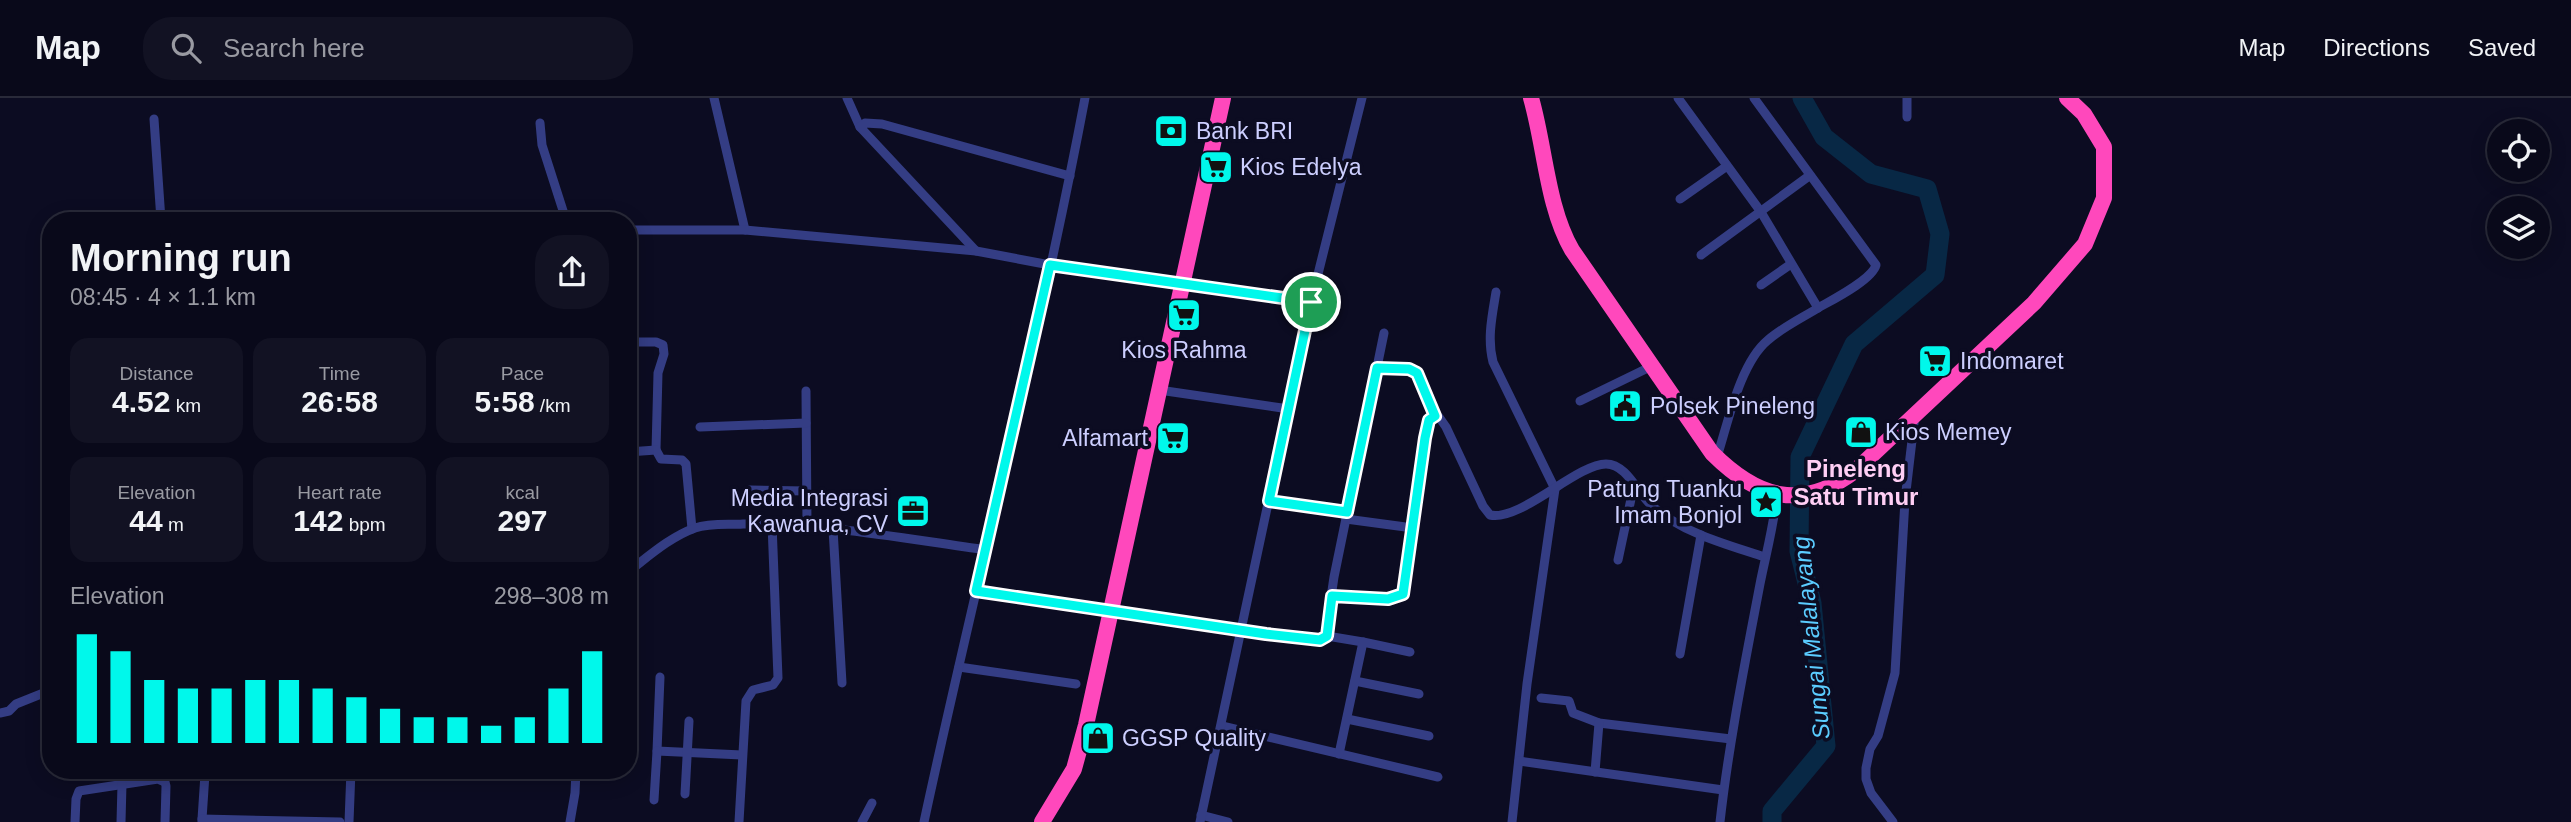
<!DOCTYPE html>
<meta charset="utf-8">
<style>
body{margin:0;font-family:Arial,sans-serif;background:#121223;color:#f1f3f6;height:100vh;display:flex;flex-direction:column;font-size:26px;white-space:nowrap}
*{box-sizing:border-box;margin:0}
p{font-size:23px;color:#999aa2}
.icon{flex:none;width:38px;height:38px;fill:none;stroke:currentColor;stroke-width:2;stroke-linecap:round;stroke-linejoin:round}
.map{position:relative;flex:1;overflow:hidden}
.drawer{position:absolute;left:42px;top:114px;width:595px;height:567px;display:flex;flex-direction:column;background:#09091a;border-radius:28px;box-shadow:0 4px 18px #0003,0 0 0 2px #292a39}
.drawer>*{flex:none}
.fabs{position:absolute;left:2487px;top:21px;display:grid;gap:14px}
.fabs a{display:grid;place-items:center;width:63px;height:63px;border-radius:50%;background:#09091a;box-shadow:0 4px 18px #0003,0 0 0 2px #292a39;font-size:35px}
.pin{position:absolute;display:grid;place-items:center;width:60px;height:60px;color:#fff;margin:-30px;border:4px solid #fff;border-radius:50%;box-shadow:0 2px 7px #0007}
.round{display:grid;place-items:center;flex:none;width:74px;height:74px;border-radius:28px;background:#121223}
.overview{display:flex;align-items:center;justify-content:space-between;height:119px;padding:0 28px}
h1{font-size:38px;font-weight:700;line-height:52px}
.stats{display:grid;grid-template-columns:repeat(3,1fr);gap:10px;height:119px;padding:7px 28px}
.stats div{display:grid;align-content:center;border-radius:18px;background:#121223;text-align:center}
.stats b{font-size:30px;font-weight:700}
.stats small{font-size:19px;font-weight:400}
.stats p{font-size:19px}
.chart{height:196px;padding:14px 28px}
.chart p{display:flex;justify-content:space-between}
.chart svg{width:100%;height:126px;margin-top:7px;stroke:#00f8eb;stroke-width:6}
header{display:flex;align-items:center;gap:42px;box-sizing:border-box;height:98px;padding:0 35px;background:#09091a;border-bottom:2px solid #292a39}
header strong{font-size:33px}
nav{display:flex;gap:38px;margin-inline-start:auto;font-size:24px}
.search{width:490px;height:63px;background:#121223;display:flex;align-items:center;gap:18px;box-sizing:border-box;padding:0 24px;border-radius:28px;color:#999aa2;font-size:26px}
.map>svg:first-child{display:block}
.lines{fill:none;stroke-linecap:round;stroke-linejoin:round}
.river{stroke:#082845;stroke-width:19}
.street{stroke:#343d84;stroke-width:9}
.highway{stroke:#ff48bc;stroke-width:16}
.route-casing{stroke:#fff;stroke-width:14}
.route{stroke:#00f8eb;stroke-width:9}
.labels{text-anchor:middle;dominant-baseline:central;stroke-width:7;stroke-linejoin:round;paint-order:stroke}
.poi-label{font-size:23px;fill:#cdcfff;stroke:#0c0c22;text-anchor:start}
.neighbourhood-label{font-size:24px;font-weight:bold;fill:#ffcff5;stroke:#0c0c22}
.water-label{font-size:24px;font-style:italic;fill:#5bccff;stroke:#0c0c22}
</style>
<header>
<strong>Map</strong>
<div class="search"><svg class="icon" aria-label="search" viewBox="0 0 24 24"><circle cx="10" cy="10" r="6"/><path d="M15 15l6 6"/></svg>Search here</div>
<nav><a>Map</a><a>Directions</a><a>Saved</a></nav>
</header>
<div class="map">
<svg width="2571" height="724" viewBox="0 0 2571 724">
<rect width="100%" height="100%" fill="#0c0c22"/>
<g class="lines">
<polyline class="river" points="1772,724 1772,713 1826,648 1812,505 1799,453 1800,359 1854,246 1935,177 1940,136 1927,91 1871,76 1824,39 1802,0"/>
<g class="street">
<polyline points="714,0 745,132"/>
<polyline points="847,0 860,29"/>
<path d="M 1678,0 L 1761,114 L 1818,210 C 1802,220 1783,229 1768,242 C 1740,265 1728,325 1717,359"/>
<path d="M 1754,0 L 1876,167 C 1872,182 1832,202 1818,210"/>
<polyline points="1907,19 1907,0"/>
<polyline points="154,21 161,122"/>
<polyline points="540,25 542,47 566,122"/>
<polyline points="1680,101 1727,68"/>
<polyline points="628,132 745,132 976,153 1050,167 1311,204"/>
<polyline points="976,153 860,29 865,25 882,26 1070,78"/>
<polyline points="1701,157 1809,78"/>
<polyline points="1761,187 1791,166"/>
<path d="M 1496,194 C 1492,218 1487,241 1493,264 L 1555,391 L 1527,586 L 1512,724"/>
<polyline points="628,244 656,244 663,247 664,256 658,275 656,352"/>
<polyline points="1377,270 1409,271 1417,275 1435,318"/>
<polyline points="1159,292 1289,311"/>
<polyline points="806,293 807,428"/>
<polyline points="1580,303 1652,268"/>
<polyline points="700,329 806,325"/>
<polyline points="628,354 656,352 661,361 682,362 686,366 692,431"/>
<polyline points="750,392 806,393"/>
<polyline points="1269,403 1347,414"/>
<polyline points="1346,421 1413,430"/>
<polyline points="833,431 842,585"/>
<polyline points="1618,462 1634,387"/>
<path d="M 628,474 C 649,458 670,439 695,430 C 710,425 727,427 743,426 C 825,425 906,441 987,452"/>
<polyline points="977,493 1266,536 1317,541 1325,540 1334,479 1384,235"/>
<path d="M 1332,498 L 1388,501 L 1403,496 L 1425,339 L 1429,322 L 1435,318 L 1439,319 L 1446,329 L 1483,408 L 1490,417 C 1520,424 1577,366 1606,366 C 1627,366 1638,396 1652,408 C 1683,435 1727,447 1765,459"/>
<polyline points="1327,538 1363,544"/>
<polyline points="1680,556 1701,437"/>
<polyline points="959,569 1076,586"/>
<polyline points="660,579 657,653 742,657"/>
<polyline points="1355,583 1419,596"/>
<polyline points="1541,600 1569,603 1573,615 1599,625 1731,641"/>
<polyline points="0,615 9,613 16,606 51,592"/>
<polyline points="1347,621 1429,638"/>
<polyline points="1222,628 1438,679"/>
<polyline points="1339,656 1363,544 1410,554"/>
<polyline points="1519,663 1723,692"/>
<polyline points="1595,674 1599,625"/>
<polyline points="685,696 689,623"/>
<polyline points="654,702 657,653"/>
<polyline points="1201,717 1228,724"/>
<polyline points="202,721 205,676 207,672"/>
<polyline points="75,724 76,701 79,693 158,681 165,684 166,688 165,724"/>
<polyline points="121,724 122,686"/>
<polyline points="202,724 202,721 340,724"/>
<polyline points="349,724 351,672"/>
<polyline points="570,724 575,695 576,672"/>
<polyline points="739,724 746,603 753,592 773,587 778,580 772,426"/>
<polyline points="862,724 872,705"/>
<path d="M 924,724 C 976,482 1039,243 1085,0"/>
<polyline points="1200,724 1311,204 1362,0"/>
<path d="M 1720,724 C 1729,644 1745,565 1760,486 C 1766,456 1774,427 1777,396"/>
<polyline points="1893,724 1871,695 1866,681 1866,670 1870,651 1878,638 1895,575 1905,402 1915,317"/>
</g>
<g class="highway">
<path d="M 1531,0 C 1545,48 1547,109 1572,152 L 1712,355 C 1757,400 1801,414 1855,373 L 2034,205 L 2085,146 L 2104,100 L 2104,49 L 2084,16 L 2067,0"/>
<polyline points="1042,724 1074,671 1086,627 1223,0"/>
</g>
</g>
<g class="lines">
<g class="route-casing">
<polygon id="route" points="1050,167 1311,204 1269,403 1347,414 1377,270 1409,271 1417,275 1435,318 1429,322 1425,340 1403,496 1388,501 1332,498 1327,538 1320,542 1266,536 976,493"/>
</g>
<use href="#route" class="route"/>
</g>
<defs>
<g id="bank-square" transform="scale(1.75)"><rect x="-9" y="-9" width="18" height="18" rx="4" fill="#00f8eb" stroke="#0c0c22"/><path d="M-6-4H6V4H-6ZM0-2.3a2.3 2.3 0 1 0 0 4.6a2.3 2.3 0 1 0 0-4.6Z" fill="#111"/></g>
<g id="supermarket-square" transform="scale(1.75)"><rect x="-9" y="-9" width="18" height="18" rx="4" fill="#00f8eb" stroke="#0c0c22"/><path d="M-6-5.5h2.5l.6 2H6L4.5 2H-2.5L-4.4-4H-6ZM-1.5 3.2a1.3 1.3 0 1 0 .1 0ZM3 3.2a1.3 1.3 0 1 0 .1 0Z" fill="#111"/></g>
<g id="civic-square" transform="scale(1.75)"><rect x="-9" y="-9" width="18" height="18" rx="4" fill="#00f8eb" stroke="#0c0c22"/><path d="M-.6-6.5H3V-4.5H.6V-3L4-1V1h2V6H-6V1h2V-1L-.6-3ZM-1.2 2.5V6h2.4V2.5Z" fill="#111"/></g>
<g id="shop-square" transform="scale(1.75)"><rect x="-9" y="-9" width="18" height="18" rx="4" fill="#00f8eb" stroke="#0c0c22"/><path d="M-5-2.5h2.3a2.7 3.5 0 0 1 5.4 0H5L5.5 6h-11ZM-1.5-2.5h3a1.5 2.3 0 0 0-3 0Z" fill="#111"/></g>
<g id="sight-square" transform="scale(1.75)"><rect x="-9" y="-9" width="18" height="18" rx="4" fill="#00f8eb" stroke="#0c0c22"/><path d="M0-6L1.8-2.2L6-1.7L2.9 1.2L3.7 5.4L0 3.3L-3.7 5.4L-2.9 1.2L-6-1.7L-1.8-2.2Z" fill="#111"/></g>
<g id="office-square" transform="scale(1.75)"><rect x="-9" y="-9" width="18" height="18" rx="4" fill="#00f8eb" stroke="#0c0c22"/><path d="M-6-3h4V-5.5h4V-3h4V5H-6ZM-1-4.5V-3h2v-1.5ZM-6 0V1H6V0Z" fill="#111"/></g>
</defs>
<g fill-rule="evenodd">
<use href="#bank-square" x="1171" y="33"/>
<use href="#supermarket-square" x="1216" y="69"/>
<use href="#supermarket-square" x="1184" y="217"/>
<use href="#supermarket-square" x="1935" y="263"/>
<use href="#civic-square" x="1625" y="308"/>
<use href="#shop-square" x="1861" y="334"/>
<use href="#supermarket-square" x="1173" y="340"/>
<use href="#sight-square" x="1766" y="404"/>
<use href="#office-square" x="913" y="413"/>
<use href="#shop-square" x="1098" y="640"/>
</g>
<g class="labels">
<g class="poi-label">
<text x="1196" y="33">Bank BRI</text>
<text x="1240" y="69">Kios Edelya</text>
<text x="1184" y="252" text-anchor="middle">Kios Rahma</text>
<text x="1960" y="263">Indomaret</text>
<text x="1650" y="308">Polsek Pineleng</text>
<text x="1885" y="334">Kios Memey</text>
<text x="1148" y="340" text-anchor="end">Alfamart</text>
<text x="1742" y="391" text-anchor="end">Patung Tuanku<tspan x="1742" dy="26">Imam Bonjol</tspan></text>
<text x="888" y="400" text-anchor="end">Media Integrasi<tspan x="888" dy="26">Kawanua, CV</tspan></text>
<text x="1122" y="640">GGSP Quality</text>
</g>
<g class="neighbourhood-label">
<text x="1856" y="370">Pineleng<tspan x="1856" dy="28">Satu Timur</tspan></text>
</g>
<g class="water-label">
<text transform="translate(1811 540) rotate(-96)">Sungai Malalayang</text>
</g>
</g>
</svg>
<div class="fabs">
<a><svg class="icon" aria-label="locate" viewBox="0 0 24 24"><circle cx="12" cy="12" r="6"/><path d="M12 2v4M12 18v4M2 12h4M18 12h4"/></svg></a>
<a><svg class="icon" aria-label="layers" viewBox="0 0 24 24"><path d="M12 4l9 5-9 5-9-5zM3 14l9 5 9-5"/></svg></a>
</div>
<div class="pin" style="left:1311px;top:204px;background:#1e9e55"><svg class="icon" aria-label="arrive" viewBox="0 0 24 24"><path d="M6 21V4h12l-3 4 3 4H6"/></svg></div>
<section class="drawer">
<div class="overview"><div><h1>Morning run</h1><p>08:45 · 4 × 1.1 km</p></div><a class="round"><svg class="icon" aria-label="share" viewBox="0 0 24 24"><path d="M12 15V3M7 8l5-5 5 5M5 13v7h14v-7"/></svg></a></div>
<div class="stats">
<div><p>Distance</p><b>4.52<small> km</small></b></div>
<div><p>Time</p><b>26:58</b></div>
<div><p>Pace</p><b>5:58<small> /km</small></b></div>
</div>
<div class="stats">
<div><p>Elevation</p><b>44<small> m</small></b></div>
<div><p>Heart rate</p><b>142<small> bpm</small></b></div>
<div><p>kcal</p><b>297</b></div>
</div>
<div class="chart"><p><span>Elevation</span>298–308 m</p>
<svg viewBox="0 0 160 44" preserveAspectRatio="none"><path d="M5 44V6M15 44V12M25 44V22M35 44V25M45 44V25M55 44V22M65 44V22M75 44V25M85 44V28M95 44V32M105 44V35M115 44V35M125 44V38M135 44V35M145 44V25M155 44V12"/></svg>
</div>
</section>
</div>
